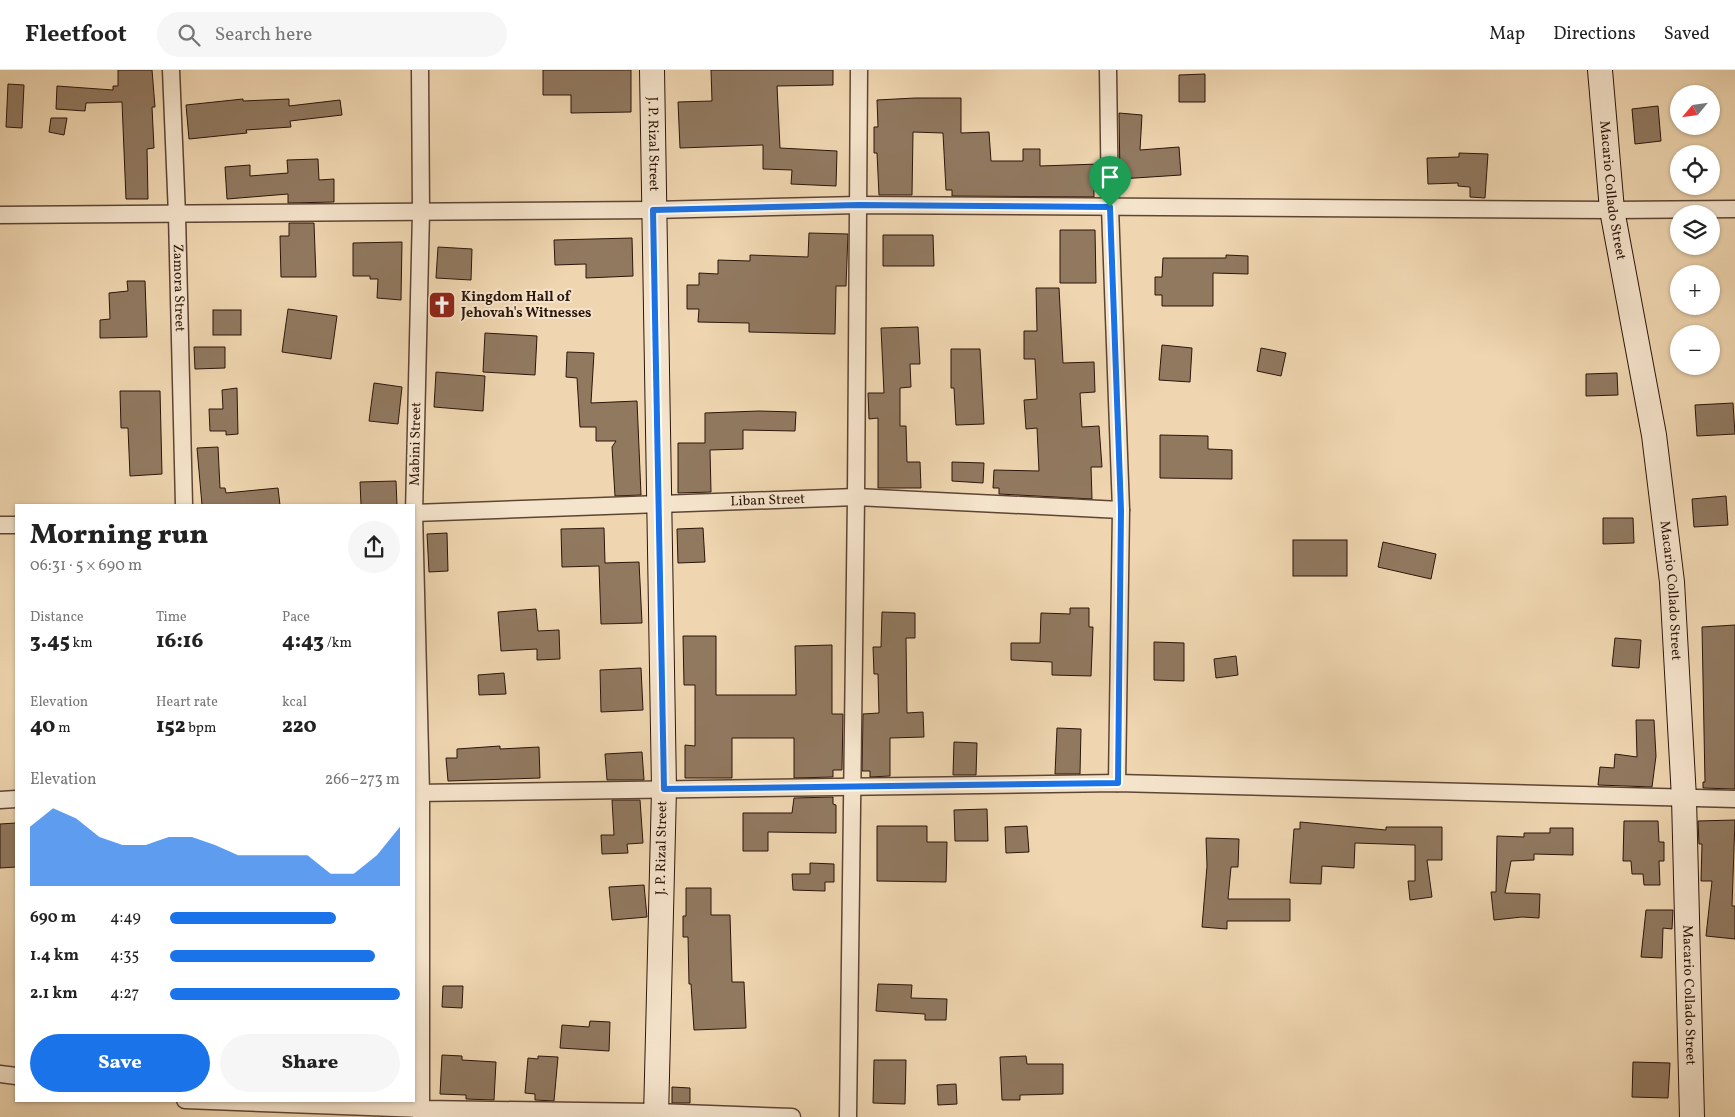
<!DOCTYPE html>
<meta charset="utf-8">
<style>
body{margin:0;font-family:Vollkorn,serif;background:#f6f6f6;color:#222;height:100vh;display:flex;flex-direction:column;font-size:19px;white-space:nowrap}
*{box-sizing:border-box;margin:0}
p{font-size:16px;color:#767676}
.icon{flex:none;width:28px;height:28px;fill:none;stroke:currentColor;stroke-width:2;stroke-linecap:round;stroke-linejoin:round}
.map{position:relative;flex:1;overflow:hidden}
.details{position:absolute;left:15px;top:434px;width:400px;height:598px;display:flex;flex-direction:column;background:#fff;border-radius:0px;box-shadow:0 1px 4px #0004}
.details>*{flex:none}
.needle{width:32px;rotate:241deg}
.buttons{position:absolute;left:1670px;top:15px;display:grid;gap:10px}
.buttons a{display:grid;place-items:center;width:50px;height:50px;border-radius:50%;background:#fff;box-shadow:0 1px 4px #0004;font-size:25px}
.pin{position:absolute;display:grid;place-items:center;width:42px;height:42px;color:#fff;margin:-51px -21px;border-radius:50% 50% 50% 0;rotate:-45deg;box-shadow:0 0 5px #0007}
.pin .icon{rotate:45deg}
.round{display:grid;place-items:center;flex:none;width:52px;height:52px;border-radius:26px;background:#f6f6f6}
.overview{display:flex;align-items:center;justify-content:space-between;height:85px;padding:0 15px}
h1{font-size:28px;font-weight:800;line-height:38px}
.figures{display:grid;grid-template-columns:repeat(3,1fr);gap:8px;height:85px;padding:5px 15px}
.figures div{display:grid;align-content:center}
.figures b{font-size:21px;font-weight:800}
.figures small{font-size:14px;font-weight:400}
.figures p{font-size:14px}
.chart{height:140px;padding:10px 15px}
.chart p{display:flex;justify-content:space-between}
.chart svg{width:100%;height:90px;margin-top:5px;fill:#1a73e8;opacity:.7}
.primary-button{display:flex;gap:10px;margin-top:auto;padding:10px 15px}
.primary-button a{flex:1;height:58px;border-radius:30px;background:#1a73e8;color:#fff;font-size:20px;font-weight:800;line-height:58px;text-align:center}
.primary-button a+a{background:#f6f6f6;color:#222}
ul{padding:0 15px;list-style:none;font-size:16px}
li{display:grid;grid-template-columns:80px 60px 1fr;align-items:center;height:38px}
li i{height:12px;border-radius:6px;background:#1a73e8}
header{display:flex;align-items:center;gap:30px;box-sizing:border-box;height:70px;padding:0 25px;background:#fff;border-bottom:1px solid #e0e0e0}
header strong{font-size:24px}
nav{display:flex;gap:28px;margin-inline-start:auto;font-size:18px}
.search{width:350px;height:45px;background:#f6f6f6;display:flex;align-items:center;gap:12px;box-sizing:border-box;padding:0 18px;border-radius:28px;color:#767676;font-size:19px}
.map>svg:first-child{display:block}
.building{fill:#917960;stroke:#2c150a}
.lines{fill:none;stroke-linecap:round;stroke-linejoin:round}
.street-casing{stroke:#5d4534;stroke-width:19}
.secondary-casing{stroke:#2c150a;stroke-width:26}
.street{stroke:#f5e4cc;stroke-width:16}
.secondary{stroke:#f5e4cc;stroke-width:24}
.route-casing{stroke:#fff;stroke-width:10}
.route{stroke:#1a73e8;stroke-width:6}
.labels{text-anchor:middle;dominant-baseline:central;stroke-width:4;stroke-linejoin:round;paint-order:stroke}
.street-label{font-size:14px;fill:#2c150a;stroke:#f5e4cc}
.poi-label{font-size:14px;font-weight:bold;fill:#2c150a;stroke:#f5e4cc;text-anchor:start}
</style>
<header>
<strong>Fleetfoot</strong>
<div class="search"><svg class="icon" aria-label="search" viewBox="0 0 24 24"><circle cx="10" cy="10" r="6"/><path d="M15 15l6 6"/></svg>Search here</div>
<nav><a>Map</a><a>Directions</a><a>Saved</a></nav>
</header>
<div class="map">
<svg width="1735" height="1047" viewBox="0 0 1735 1047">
<rect width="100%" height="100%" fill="#efd6b0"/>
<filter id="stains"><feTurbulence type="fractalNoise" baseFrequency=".004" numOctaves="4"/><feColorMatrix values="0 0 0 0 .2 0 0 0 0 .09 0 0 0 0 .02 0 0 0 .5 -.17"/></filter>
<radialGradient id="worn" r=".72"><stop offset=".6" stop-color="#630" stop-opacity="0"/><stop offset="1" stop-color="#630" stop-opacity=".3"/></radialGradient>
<g class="building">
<polygon points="118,0 152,0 155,37 152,37 154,78 147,79 148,129 126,129 122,32 86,33 85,41 56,39 57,16 113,20 113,16 118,16"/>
<polygon points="543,0 631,0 631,42 571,43 571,25 543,25"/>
<polygon points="711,0 833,0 833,15 777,16 780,78 837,81 836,116 791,114 792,100 763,99 763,75 680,78 678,32 712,31"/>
<polygon points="1205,4 1205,32 1179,32 1179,5"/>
<polygon points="8,14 24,15 22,58 6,57"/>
<polygon points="915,28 961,28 961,63 989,62 991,91 1023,91 1023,79 1040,79 1040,96 1099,94 1100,110 1094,111 1094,127 952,126 952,120 946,120 943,63 913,62 912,125 879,125 877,83 874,83 874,57 878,57 877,30"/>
<polygon points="243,29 243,31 289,29 289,36 340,30 342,45 290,51 291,57 246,60 247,63 189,69 186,35"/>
<polygon points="1658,36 1661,71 1635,74 1632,39"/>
<polygon points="1119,43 1142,45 1140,80 1179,77 1181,105 1120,109"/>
<polygon points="51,48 67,48 64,65 49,62"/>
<polygon points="1459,83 1488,84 1485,128 1470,127 1470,117 1458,116 1458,113 1428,114 1427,88 1459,87"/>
<polygon points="318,89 319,110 334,109 334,132 288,133 288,124 227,129 225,97 250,95 250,106 288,103 287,90"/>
<polygon points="289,153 314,153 316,207 281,207 280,166 289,166"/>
<polygon points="1060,160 1095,160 1096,213 1060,213"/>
<polygon points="809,163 848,164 846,216 836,216 835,264 749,262 749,253 698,252 699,239 687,239 687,215 699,215 699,203 718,204 718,190 750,191 750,185 808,187"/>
<polygon points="883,165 933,165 934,196 883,196"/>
<polygon points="632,168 633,206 586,208 586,194 555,195 554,170"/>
<polygon points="402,172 401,230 377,228 378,209 370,209 370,206 353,206 353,173"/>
<polygon points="438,177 472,179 471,210 436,208"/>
<polygon points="1226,185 1248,186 1248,204 1213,203 1213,236 1162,236 1162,225 1155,225 1155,207 1162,207 1163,188 1226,188"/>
<polygon points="127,211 145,211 147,267 100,268 100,250 110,249 109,223 128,221"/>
<polygon points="1036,218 1059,218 1063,293 1094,292 1095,322 1080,323 1082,357 1099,356 1102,397 1091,397 1092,429 999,424 999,418 993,418 994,400 1039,401 1037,358 1026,359 1024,330 1037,329 1035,289 1024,289 1024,261 1037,261"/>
<polygon points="288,239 337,246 331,289 282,282"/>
<rect x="213" y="240" width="28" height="25"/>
<polygon points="918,257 920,294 910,294 911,317 900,318 900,356 906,356 907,392 920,392 921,418 878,418 878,348 869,349 868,323 884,323 881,258"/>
<polygon points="485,263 537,266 535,305 483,302"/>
<polygon points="1162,275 1192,278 1190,312 1159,310"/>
<polygon points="194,277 225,277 225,298 195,299"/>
<polygon points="1261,278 1286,283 1281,306 1257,301"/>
<polygon points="951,279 980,279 984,354 956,355 954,318 951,318"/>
<polygon points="567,282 594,283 591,333 637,331 641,425 615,426 612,377 616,371 596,371 596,357 580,357 577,308 566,307"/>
<polygon points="436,302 485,306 483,341 434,337"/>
<polygon points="1617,303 1618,325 1586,326 1586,304"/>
<polygon points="374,313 402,317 398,354 369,351"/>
<polygon points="237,318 238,364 226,365 226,361 210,361 209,339 223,339 222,320"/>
<polygon points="120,321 160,321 162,404 130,406 128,358 121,358"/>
<polygon points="1733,333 1735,364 1697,366 1695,335"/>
<polygon points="759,341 796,342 795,361 743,360 743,379 710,380 711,422 678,423 678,373 705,373 705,343"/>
<polygon points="1160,365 1208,366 1208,379 1232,380 1232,409 1160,408"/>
<polygon points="218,377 220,418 225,418 226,423 278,418 280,435 202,435 197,378"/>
<polygon points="952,392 984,393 983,413 952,411"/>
<polygon points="396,411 397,435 361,435 360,412"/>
<polygon points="1726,426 1728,455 1694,457 1692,429"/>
<polygon points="1603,448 1633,448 1634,473 1603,474"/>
<polygon points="604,458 605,493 639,492 642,553 601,554 599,496 562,497 561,459"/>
<polygon points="703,458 705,492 678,493 677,459"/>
<polygon points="447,463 448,501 429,502 427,464"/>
<rect x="1293" y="470" width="54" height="36"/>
<polygon points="1383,472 1436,484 1431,509 1378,497"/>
<polygon points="1070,538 1089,538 1089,557 1093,557 1091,606 1052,605 1052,592 1011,590 1011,573 1040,573 1041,543 1070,544"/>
<polygon points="536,539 538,561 559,560 560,589 537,590 537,579 501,581 498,542"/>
<polygon points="882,542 915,543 915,568 906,568 907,643 923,642 924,667 890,668 890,706 870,707 870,701 862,701 863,644 879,643 878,604 874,604 873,577 881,577"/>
<polygon points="1735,555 1735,719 1703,718 1703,712 1705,712 1702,557"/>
<polygon points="683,566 716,566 716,625 796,625 795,576 832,575 832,644 843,644 842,700 833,700 833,707 794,708 794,668 732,668 732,708 685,708 685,675 695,676 695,615 684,615"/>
<polygon points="1615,568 1641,570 1639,598 1612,596"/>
<polygon points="1154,572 1184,573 1184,611 1154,610"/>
<polygon points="1236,586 1238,605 1216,608 1214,589"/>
<polygon points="641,598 643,640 601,642 600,600"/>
<polygon points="504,603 506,624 479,625 478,605"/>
<polygon points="1636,650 1654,650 1656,686 1652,717 1598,715 1600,697 1614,698 1615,684 1637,687"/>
<polygon points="1057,658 1081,659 1080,704 1055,704"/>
<polygon points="954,672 977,673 976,705 953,705"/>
<polygon points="500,676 500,679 539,677 540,708 448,711 446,688 457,688 457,679"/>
<polygon points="642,682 644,710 607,710 605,684"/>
<polygon points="833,727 833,734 836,735 836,763 768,762 768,781 743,781 743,743 792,743 794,728"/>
<polygon points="612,730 640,730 643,773 627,774 628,783 602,784 601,765 614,765"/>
<polygon points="987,739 988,771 955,771 954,740"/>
<polygon points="1735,750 1732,836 1735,836 1735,869 1706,866 1712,811 1701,811 1702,774 1699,774 1698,751"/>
<polygon points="1624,751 1658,751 1659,772 1664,772 1664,791 1659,791 1660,815 1644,815 1643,804 1632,804 1631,791 1623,791"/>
<polygon points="1300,752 1386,760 1386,757 1442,757 1442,790 1427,790 1432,827 1410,830 1408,811 1415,811 1415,775 1355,773 1354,798 1322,796 1321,814 1290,813 1294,759 1300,759"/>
<polygon points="16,753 16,797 0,798 0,754"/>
<polygon points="877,756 927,756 927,772 947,772 946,812 877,811"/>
<polygon points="1027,756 1029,782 1006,783 1005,757"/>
<polygon points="1550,758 1573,758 1573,785 1534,784 1534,790 1511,791 1505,823 1540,824 1539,848 1522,847 1494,850 1491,822 1496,822 1497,766 1524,767 1524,763 1550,763"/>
<polygon points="1206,768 1239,769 1238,797 1231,797 1228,829 1290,829 1290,851 1227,851 1227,859 1202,857 1207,796"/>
<polygon points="810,793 834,794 834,812 825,812 825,821 793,820 792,804 810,804"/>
<polygon points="644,815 647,847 612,850 609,817"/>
<polygon points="686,818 711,818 711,845 730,845 732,912 744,912 746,958 694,960 691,914 689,914 688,867 683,867 683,846 686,846"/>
<polygon points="1646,840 1673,840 1672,859 1663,858 1662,888 1641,887"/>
<polygon points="878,914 912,915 911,928 947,929 946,950 925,950 925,944 876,941"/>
<polygon points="443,916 463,916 462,938 442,937"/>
<polygon points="590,951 610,952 609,981 560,978 562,955 589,957"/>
<polygon points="442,985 462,986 462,990 496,992 494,1030 466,1029 466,1025 440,1024"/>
<polygon points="538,986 558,987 554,1031 535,1030 535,1024 525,1023 528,988 538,989"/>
<polygon points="1026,986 1027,994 1063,994 1063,1024 1020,1025 1020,1030 1002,1030 1000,987"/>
<polygon points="874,990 906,990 905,1034 873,1033"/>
<polygon points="1633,992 1670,993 1668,1028 1632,1027"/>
<polygon points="956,1014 957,1034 938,1035 937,1015"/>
<polygon points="672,1017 690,1018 690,1033 672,1033"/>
</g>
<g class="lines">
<g class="street-casing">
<g id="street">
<path id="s1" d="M 171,0 L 177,145 L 184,435"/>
<polyline points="420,0 421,142 414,443 421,723 421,1047"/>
<polyline points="1108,0 1110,137 1121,440 1117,713"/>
<polyline points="0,145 653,140 859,135 1612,140 1735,139"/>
<path id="s2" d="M 414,443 L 856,427 L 1121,440"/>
<polyline points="0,455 16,455"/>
<polyline points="414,723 1117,713 1735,729"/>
<polyline points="0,730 16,729"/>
<polyline points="0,1004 16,1006"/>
<polyline points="185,1030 422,1039 656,1042 792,1047"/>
<polyline points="848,1047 856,427 859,0"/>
</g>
</g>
<g class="secondary-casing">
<g id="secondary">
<path id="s3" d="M 652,0 L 664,719 L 656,1047"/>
<path id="s4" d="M 1600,0 L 1612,140 L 1654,365 L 1672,512 L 1684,728 L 1692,1047"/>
</g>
</g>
<use href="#street" class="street"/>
<use href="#secondary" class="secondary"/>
</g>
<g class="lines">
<g class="route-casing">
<polygon id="route" points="859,135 1110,137 1121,440 1118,713 664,719 653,140"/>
</g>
<use href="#route" class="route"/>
</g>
<defs>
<g id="church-square" transform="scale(1.4375)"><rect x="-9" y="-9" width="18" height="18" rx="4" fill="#8f2418" stroke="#f5e4cc"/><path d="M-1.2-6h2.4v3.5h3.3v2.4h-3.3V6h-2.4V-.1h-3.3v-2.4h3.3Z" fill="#fff"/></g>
</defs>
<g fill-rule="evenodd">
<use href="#church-square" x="442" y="235"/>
</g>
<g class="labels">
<g class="street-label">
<text stroke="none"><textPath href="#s3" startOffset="74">J. P. Rizal Street</textPath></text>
<text stroke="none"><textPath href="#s4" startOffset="121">Macario Collado Street</textPath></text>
<text stroke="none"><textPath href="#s1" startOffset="218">Zamora Street</textPath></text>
<text transform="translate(416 374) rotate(-89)">Mabini Street</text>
<text stroke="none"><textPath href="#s2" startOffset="354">Liban Street</textPath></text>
<text stroke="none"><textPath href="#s4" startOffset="526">Macario Collado Street</textPath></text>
<text transform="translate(662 778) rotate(-89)">J. P. Rizal Street</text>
<text stroke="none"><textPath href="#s4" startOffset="931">Macario Collado Street</textPath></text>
</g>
<g class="poi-label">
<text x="461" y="227">Kingdom Hall of<tspan x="461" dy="16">Jehovah's Witnesses</tspan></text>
</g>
</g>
<rect width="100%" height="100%" filter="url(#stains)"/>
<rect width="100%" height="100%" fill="url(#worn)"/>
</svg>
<div class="buttons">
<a><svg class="needle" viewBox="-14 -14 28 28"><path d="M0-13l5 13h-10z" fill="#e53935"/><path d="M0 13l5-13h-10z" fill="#767676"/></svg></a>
<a><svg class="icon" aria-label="locate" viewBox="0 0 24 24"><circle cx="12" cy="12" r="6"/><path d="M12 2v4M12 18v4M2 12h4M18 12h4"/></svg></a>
<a><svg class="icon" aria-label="layers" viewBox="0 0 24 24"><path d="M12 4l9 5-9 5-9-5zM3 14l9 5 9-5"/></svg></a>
<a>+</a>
<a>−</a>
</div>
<div class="pin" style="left:1110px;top:137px;background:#1e9e55"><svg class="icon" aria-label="arrive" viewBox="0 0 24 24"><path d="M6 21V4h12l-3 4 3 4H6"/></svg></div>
<section class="details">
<div class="overview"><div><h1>Morning run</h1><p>06:31 · 5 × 690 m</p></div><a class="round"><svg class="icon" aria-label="share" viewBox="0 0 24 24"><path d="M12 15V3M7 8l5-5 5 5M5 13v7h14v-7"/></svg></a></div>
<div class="figures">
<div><p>Distance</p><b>3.45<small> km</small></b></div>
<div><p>Time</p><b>16:16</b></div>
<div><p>Pace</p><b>4:43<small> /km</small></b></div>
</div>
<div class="figures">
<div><p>Elevation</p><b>40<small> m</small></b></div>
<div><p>Heart rate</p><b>152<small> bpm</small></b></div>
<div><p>kcal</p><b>220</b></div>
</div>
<div class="chart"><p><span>Elevation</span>266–273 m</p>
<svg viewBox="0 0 160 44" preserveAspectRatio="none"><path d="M0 44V15L10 6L20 11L30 20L40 24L50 24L60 20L70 20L80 24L90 29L100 29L110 29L120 29L130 38L140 38L150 29L160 15V44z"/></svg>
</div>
<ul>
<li><b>690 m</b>4:49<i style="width:72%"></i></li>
<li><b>1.4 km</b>4:35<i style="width:89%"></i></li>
<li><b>2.1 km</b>4:27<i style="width:100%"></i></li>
</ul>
<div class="primary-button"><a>Save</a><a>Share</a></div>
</section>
</div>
